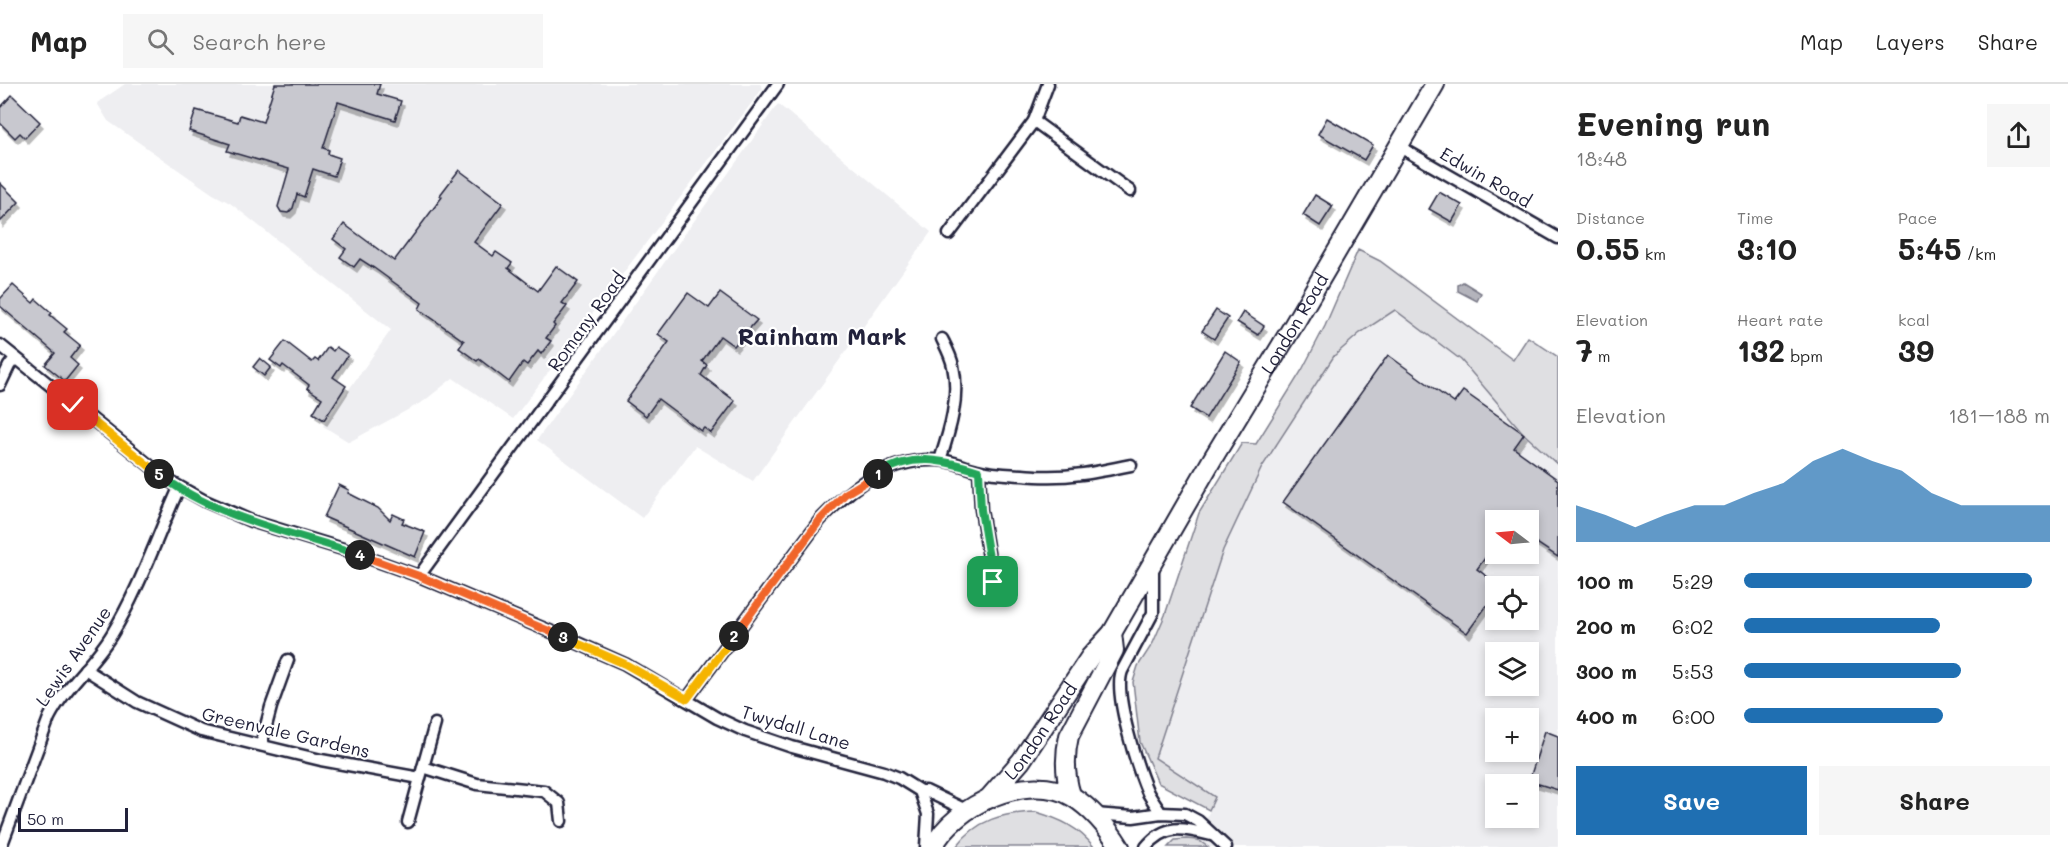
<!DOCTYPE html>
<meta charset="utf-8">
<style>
body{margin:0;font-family:Mali,sans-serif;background:#f6f6f6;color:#222;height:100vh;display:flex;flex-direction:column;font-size:22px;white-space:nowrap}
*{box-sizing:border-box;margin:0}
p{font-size:20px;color:#767676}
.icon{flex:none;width:33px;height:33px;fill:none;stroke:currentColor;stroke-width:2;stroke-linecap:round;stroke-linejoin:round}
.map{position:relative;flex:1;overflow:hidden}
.side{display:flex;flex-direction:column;background:#fff;width:510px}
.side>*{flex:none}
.needle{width:39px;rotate:286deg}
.buttons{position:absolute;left:1485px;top:426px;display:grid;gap:12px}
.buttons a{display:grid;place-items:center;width:54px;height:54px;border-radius:0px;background:#fff;box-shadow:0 3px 9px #0003;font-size:30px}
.scale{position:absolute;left:18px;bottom:15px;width:110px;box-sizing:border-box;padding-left:6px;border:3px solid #22223b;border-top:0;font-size:16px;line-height:21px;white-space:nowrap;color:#22223b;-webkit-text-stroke:4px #fff;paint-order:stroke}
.pin{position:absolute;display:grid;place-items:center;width:51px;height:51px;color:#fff;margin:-26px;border-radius:12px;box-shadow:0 3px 9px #0006}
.km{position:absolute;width:30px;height:30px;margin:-15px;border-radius:50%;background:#222;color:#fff;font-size:16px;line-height:30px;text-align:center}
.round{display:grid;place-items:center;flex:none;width:63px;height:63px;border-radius:0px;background:#f6f6f6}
.overview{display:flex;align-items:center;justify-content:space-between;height:102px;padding:0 18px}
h1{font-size:33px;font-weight:700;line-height:45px}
.stats{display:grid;grid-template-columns:repeat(3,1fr);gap:9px;height:102px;padding:6px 18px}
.stats div{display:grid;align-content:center}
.stats b{font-size:30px;font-weight:700}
.stats small{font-size:16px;font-weight:400}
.stats p{font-size:16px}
.chart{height:168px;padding:12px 18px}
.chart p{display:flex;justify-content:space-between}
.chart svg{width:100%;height:108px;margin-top:6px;fill:#1f6fb2;opacity:.7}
.primary-button{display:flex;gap:12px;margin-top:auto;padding:12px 18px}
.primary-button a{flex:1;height:69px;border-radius:0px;background:#1f6fb2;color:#fff;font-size:24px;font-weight:700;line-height:69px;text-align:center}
.primary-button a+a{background:#f6f6f6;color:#222}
ul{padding:0 18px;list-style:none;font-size:20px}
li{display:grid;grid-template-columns:96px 72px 1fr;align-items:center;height:45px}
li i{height:15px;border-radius:8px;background:#1f6fb2}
header{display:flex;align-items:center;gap:36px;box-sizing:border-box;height:84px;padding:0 30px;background:#fff;border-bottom:2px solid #e0e0e0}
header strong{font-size:28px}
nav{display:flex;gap:33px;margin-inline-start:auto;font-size:21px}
.search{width:420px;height:54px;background:#f6f6f6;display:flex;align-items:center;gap:15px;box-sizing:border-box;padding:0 21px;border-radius:0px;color:#767676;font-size:22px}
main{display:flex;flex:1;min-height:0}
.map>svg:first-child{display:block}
.built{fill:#eeeef1;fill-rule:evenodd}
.green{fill:#dfdfe2;stroke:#80808e;stroke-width:1.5}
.water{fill:#b4b4bc;stroke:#7a7a88;stroke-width:1.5}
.building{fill:#c8c8cf;stroke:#22223b;stroke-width:1.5;filter:url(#shadow)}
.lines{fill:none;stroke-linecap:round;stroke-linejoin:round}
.minor-casing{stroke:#22223b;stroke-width:15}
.primary-casing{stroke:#22223b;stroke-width:22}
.minor{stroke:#fff;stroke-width:10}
.primary{stroke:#fff;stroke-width:18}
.split-1-casing{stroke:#fff;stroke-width:12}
.split-2-casing{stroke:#fff;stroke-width:12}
.split-3-casing{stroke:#fff;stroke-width:12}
.split-4-casing{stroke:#fff;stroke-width:12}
.split-5-casing{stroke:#fff;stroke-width:12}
.split-6-casing{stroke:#fff;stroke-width:12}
.split-1{stroke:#22a559;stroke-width:8}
.split-2{stroke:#f0652b;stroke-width:8}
.split-3{stroke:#f5b400;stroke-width:8}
.split-4{stroke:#f0652b;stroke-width:8}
.split-5{stroke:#22a559;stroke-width:8}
.split-6{stroke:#f5b400;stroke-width:8}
.labels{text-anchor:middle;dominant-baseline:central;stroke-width:4.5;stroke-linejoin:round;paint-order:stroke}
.street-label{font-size:18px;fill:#22223b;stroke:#fff}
.district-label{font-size:24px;font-weight:bold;fill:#22223b;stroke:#fff}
</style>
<header>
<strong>Map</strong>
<div class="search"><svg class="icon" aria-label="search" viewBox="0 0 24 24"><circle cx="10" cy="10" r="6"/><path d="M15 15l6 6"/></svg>Search here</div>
<nav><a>Map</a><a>Layers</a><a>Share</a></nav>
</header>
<main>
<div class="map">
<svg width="1558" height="763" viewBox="0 0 1558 763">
<defs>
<filter id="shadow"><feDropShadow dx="3" dy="5" stdDeviation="0" flood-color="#0004"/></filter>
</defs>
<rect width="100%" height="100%" fill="#fff"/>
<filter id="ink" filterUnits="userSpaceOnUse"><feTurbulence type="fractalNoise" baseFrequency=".0167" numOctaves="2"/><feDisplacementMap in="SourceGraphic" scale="12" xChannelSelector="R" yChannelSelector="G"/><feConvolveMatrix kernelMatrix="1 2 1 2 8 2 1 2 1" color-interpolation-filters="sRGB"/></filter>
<g filter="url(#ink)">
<g class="built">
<polygon points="125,0 760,0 763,4 513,335 453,294 424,317 349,358 323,342 391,246 230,119 213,110 108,37 97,19"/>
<polygon points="778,20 931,148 753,397 695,362 642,434 537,356"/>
<path d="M 1395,226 L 1461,276 L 1521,346 L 1558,381 L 1558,763 L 1208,763 L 1198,756 L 1214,715 L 1202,705 L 1155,674 L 1223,466 L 1262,383 L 1332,275 L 1360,249 L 1378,235 ZM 1496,436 L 1528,436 L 1528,470 L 1496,470 ZM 1496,502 L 1528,502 L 1528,536 L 1496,536 ZM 1496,568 L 1528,568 L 1528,602 L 1496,602 ZM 1496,634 L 1528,634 L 1528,668 L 1496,668 ZM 1496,700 L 1528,700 L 1528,734 L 1496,734 Z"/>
</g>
<g class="green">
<polygon points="1358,166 1380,177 1513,276 1528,253 1558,273 1558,381 1524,350 1461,276 1395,226 1360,249 1334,272 1262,383 1223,466 1155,674 1215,713 1209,726 1158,699 1140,658 1133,598 1138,582 1153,559 1165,531 1199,429 1242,359 1256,360 1302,286 1325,242"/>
<path d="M 1036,728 C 1060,735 1078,743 1094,763 L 956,763 C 977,735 1003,729 1036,728 Z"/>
<polygon points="1186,755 1198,756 1208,763 1168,763 1175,756"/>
</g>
<polygon class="water" points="1463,198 1481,209 1477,217 1458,207 1458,201"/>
<g class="building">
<polygon points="275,0 380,0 377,10 401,17 395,36 338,18 323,64 329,66 328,70 340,74 334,92 313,85 304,113 297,110 293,124 288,129 281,128 278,123 289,85 227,67 230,60 189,47 196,26 238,38 240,31 263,38"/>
<polygon points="12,11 40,38 25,54 20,49 15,54 0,39 0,24"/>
<polygon points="1327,34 1373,61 1364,76 1318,50"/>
<polygon points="459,86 503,119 474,158 493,172 496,168 512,179 508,184 538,207 556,182 578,198 562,219 567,222 553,240 555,242 546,254 551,257 541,270 538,267 527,281 523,278 509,298 479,275 477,277 459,264 464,257 419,225 422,219 374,184 360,175 354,183 340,173 346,165 333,155 344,140 394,177 442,113 440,111"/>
<polygon points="0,99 19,118 0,138"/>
<polygon points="1439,108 1462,121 1452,138 1429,125"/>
<polygon points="1315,111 1333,122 1320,142 1303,131"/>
<polygon points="13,201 33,219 36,215 52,229 50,231 67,245 64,248 80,261 70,274 78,281 65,297 45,281 55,269 0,222 0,215"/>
<polygon points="688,209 709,224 720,209 757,236 734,262 720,252 702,277 707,281 701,291 735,317 711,349 704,344 701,347 658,315 646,332 626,317 669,258 658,250"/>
<polygon points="1216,226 1228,234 1214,255 1202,247"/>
<polygon points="1243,228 1264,242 1258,251 1237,238"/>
<polygon points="285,257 312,278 315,275 318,277 328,263 333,267 336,263 348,271 333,293 346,302 324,336 313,329 322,314 307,304 309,301 283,281 281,284 270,276"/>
<polygon points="1225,267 1241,278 1206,334 1190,324"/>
<polygon points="1388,271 1454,319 1463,307 1524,350 1514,364 1558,396 1558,473 1528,453 1528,436 1496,436 1496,459 1477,485 1500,502 1496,502 1496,509 1467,549 1283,418"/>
<polygon points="260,274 271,283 264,292 253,283"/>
<polygon points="339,401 349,406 348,409 378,424 390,436 393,430 404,435 402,439 425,448 415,473 324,433"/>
<polygon points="1545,647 1558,652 1558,706 1529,697"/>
</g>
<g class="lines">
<g class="minor-casing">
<g id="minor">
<polyline points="1034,37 1130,107"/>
<polyline points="1398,62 1558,154"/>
<polyline points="949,150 1034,37 1048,0"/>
<polyline points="0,261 169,397 205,417 251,437 346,466 419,492 566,554 625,580 717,634 745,647 792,663 884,688 899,694 920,707 926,707 966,726"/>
<polyline points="0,301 9,282 15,274"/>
<path d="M 940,376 C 950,346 960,313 953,282 C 951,272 946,263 942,255"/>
<polyline points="979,387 981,426 993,498"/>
<path d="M 1153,481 L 1153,529 L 1122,587 C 1113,610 1138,686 1148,709 C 1152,716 1157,723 1161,729"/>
<polyline points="419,492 778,0"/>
<polyline points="85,585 137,618 201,647 321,676 420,694 435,640"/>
<path d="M 687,615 L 820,436 C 853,402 887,374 937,376 C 951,376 964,383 977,386 C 996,391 1017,390 1036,392 C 1070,394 1098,388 1131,381"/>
<polyline points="261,661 271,623 288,576"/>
<polyline points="423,683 477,700 544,707 559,719 561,737"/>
<polyline points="920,707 928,730 926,763"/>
<polyline points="1095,730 1133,733 1161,729 1185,730 1198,737 1226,763"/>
<polyline points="408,738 420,694"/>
<path d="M 1,763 L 49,634 C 65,602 94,580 112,550 C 140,504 157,452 179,404"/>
<path d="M 1146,763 C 1166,739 1183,744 1211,751"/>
</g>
</g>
<g class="primary-casing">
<g id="primary">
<path d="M 1071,711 C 1065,692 1064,673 1069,652 L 1114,566 L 1112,549"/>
<path id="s1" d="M 988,715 L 1021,677 L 1090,573 L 1112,549 L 1213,374 L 1293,242 L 1435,0"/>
<path d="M 933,763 C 954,721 1029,686 1073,713 C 1092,725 1108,744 1120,763"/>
</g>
</g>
<use href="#minor" class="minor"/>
<use href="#primary" class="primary"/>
</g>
</g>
<g class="lines" filter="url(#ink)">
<g class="split-1-casing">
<path id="split-1" d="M 878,390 C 914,368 942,376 979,387 L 981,426 L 993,498"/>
</g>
<g class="split-2-casing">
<polyline id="split-2" points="734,552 820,436 845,410 878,390"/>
</g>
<g class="split-3-casing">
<polyline id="split-3" points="563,553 625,580 687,615 734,552"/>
</g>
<g class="split-4-casing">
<polyline id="split-4" points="360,471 419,492 563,553"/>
</g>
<g class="split-5-casing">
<path id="split-5" d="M 159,390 C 216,435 293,448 360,471"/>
</g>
<g class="split-6-casing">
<polyline id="split-6" points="73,321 159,390"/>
</g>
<use href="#split-1" class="split-1"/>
<use href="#split-2" class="split-2"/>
<use href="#split-3" class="split-3"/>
<use href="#split-4" class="split-4"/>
<use href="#split-5" class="split-5"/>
<use href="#split-6" class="split-6"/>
</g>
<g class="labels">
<g class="street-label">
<text transform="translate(1486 93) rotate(30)">Edwin Road</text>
<text transform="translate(586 237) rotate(-54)">Romany Road</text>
<text stroke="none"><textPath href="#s1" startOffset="567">London Road</textPath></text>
<text transform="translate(73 572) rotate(-55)">Lewis Avenue</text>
<text transform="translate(796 643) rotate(17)">Twydall Lane</text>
<text stroke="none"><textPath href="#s1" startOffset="86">London Road</textPath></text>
<text transform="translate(286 648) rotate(13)">Greenvale Gardens</text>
</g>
<g class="district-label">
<text x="822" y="251">Rainham Mark</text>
</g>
</g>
</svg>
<div class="buttons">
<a><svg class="needle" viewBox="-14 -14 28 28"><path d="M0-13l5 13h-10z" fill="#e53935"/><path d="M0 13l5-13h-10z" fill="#767676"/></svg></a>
<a><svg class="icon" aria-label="locate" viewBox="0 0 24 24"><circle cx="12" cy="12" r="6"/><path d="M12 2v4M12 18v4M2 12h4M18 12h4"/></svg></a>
<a><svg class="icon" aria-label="layers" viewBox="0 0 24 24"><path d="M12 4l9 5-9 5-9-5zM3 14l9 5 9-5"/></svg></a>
<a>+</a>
<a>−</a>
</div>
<div class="scale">50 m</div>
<div class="pin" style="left:993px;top:498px;background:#1e9e55"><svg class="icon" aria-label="arrive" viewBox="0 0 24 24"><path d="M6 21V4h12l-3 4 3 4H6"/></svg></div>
<div class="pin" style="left:73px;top:321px;background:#d93025"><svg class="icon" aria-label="check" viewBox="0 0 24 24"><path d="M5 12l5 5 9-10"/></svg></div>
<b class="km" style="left:878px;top:390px">1</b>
<b class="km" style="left:734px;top:552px">2</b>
<b class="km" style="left:563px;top:553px">3</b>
<b class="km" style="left:360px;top:471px">4</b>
<b class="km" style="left:159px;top:390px">5</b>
</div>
<section class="side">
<div class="overview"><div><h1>Evening run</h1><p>18:48</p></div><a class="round"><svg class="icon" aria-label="share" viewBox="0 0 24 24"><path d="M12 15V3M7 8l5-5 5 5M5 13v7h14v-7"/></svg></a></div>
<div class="stats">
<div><p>Distance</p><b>0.55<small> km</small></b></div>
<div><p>Time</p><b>3:10</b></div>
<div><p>Pace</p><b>5:45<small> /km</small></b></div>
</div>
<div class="stats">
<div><p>Elevation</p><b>7<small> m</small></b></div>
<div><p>Heart rate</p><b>132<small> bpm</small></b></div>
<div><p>kcal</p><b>39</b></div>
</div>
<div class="chart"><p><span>Elevation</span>181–188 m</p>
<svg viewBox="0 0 160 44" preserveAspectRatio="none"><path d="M0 44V29L10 33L20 38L30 33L40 29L50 29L60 24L70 20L80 11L90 6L100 11L110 15L120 24L130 29L140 29L150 29L160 29V44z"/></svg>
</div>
<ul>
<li><b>100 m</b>5:29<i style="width:94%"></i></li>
<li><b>200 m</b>6:02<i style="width:64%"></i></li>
<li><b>300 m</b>5:53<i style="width:71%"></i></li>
<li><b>400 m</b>6:00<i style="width:65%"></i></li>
</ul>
<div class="primary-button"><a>Save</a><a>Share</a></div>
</section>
</main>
